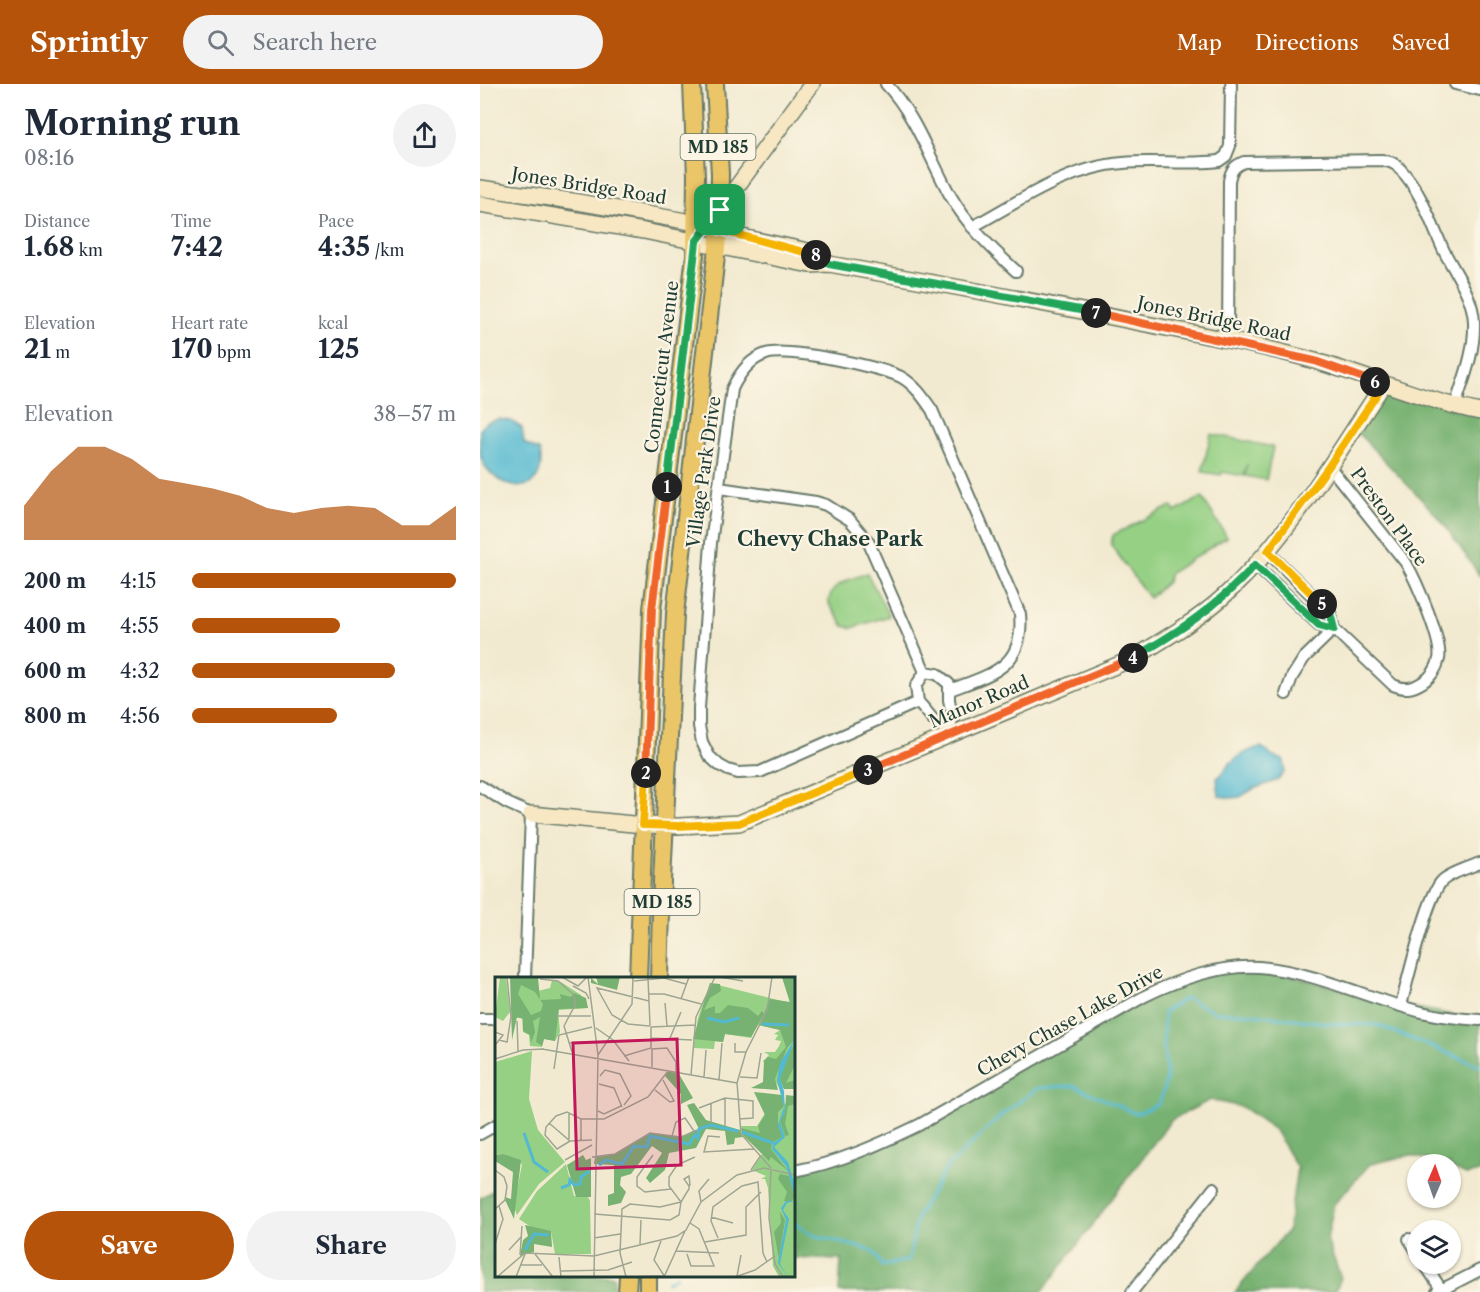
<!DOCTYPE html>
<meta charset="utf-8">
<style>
body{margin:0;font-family:"Libre Caslon Text",serif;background:#f2f2f3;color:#1f2937;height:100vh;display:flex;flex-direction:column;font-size:22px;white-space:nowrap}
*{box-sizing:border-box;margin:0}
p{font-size:20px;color:#747a83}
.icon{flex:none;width:33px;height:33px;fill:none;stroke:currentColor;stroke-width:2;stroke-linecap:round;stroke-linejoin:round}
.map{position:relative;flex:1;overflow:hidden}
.panel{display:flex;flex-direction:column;background:#fff;width:480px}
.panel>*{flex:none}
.needle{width:39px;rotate:2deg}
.tools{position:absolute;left:927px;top:1070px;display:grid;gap:12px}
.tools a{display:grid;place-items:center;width:54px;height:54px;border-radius:50%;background:#fff;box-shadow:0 2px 4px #0004;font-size:30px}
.pin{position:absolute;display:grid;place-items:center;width:51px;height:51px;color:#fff;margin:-26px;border-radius:12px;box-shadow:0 3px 9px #0006}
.km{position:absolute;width:30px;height:30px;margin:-15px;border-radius:50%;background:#222;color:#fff;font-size:16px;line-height:30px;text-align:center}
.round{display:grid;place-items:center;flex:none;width:63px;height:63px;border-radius:32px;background:#f2f2f3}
.overview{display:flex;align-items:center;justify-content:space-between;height:102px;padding:0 24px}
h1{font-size:33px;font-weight:700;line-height:45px}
.metrics{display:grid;grid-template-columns:repeat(3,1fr);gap:9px;height:102px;padding:6px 24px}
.metrics div{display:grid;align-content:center}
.metrics b{font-size:26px;font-weight:700}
.metrics small{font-size:16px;font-weight:400}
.metrics p{font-size:16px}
.chart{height:168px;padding:12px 24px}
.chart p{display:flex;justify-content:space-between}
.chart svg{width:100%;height:108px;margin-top:6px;fill:#b45309;opacity:.7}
.primary-button{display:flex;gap:12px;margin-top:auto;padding:12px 24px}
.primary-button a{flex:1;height:69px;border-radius:36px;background:#b45309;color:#fff;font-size:24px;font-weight:700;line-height:69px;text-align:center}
.primary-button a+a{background:#f2f2f3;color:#1f2937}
ul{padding:0 24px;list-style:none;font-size:20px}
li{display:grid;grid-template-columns:96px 72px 1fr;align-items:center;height:45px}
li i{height:15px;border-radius:8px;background:#b45309}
header{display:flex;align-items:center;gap:36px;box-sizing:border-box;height:84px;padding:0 30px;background:#b45309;color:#fff}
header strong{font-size:28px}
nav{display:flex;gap:33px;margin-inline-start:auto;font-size:21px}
.search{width:420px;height:54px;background:#f2f2f3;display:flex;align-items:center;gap:15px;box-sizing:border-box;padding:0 21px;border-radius:33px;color:#747a83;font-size:22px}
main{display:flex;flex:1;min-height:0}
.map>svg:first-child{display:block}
.green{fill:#95d084;stroke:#5a865c;stroke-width:1.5}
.forest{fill:#78b272;stroke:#4c7853;stroke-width:1.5}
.water{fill:#53b9d1;stroke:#397b82;stroke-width:1.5}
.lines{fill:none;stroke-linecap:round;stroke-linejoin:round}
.stream{stroke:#53b9d1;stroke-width:3}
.street-casing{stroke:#697a6b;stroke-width:14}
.secondary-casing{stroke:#697a6b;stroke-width:18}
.primary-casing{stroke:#697a6b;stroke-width:20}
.street{stroke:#fff;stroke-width:10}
.secondary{stroke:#f7e8c3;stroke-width:15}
.primary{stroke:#ebc669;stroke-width:16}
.split-1-casing{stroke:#fff;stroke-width:12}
.split-2-casing{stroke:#fff;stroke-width:12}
.split-3-casing{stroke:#fff;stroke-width:12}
.split-4-casing{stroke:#fff;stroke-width:12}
.split-5-casing{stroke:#fff;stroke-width:12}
.split-6-casing{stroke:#fff;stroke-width:12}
.split-7-casing{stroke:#fff;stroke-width:12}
.split-8-casing{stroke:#fff;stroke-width:12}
.split-9-casing{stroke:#fff;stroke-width:12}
.split-1{stroke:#22a559;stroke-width:8}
.split-2{stroke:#f0652b;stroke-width:8}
.split-3{stroke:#f5b400;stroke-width:8}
.split-4{stroke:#f0652b;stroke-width:8}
.split-5{stroke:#22a559;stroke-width:8}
.split-6{stroke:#f5b400;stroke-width:8}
.split-7{stroke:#f0652b;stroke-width:8}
.split-8{stroke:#22a559;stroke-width:8}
.split-9{stroke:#f5b400;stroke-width:8}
.labels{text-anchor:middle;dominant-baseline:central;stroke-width:4.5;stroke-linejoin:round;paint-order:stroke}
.shield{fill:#fcf5e5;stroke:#617469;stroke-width:1.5}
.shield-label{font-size:16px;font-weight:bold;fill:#1f3d34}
.street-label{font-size:18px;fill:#1f3d34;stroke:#fcf5e5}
.neighbourhood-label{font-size:20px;font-weight:bold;fill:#1f3d34;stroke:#fcf5e5}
.inset-river{fill:none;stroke:#53b9d1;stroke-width:3}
.inset-road{fill:none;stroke:#9ea592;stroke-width:1.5}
.view{fill:#c2185b;fill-opacity:0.15;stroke:#c2185b;stroke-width:3}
.inset-edge{fill:none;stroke:#1f3d34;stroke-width:3}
</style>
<header>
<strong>Sprintly</strong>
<div class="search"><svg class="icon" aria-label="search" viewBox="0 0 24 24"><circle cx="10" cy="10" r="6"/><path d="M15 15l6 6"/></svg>Search here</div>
<nav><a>Map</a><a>Directions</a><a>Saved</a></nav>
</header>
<main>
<section class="panel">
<div class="overview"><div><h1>Morning run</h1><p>08:16</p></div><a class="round"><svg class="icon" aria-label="share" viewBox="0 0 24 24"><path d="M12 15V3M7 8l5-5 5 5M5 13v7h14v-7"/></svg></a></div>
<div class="metrics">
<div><p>Distance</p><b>1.68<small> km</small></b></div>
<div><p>Time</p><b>7:42</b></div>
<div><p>Pace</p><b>4:35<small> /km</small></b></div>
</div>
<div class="metrics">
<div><p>Elevation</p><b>21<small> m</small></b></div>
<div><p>Heart rate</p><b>170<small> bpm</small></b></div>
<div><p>kcal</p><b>125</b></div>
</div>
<div class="chart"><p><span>Elevation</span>38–57 m</p>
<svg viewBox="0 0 160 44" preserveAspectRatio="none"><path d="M0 44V30L10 16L20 6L30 6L40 11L50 19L60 21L70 23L80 26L90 31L100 33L110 31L120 30L130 31L140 38L150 38L160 30V44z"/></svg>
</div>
<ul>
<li><b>200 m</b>4:15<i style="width:100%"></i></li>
<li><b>400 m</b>4:55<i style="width:56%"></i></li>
<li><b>600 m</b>4:32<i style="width:77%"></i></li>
<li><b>800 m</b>4:56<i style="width:55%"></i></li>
</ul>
<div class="primary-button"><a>Save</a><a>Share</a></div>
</section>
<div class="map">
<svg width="1000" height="1208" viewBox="0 0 1000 1208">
<rect width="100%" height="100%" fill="#fcf5e5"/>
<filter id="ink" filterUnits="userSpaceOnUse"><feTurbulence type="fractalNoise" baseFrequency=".0167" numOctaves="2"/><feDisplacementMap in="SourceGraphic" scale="12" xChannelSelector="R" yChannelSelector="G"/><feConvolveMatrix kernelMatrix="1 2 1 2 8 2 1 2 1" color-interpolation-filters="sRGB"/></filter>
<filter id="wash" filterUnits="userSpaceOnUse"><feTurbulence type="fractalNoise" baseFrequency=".008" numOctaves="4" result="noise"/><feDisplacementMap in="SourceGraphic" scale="24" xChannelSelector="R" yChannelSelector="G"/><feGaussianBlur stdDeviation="1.35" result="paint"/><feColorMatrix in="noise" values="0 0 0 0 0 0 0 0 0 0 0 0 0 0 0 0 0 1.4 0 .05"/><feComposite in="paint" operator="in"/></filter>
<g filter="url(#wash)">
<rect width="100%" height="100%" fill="#f2ead0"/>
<g class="green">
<polygon points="731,350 793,363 786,396 765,392 767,380 764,392 742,388 741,391 722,388"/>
<polygon points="722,413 747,453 690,489 687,498 669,514 633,464 631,460 633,451 691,422 695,428"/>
<path d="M 387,489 L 409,532 L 372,544 L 364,542 L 349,520 C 348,499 371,496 387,489 Z"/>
</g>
<g class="forest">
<polygon points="903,301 1000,328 1000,492 961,436 874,345"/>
<polygon points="777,883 921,921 1000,936 1000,1088 986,1091 971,1084 970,1080 962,1080 931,1071 890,1080 854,1120 847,1156 861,1194 855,1208 755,1208 808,1146 817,1084 795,1046 762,1023 730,1016 691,1036 562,1208 359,1208 361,1176 314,1174 314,1087 405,1058 695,898"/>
<polygon points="16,1105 16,1192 134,1192 133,1208 0,1208 0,1114"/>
</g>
<g class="water">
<path d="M 19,335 L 31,337 L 42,344 L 44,359 L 60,367 C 69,419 13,407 1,374 C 0,366 0,354 0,346 L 6,339 Z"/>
<path d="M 781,663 L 786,666 L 792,672 L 804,676 L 805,687 L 798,696 L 773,705 L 760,713 L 752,714 L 739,712 L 737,694 C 744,690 745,684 750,679 C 759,671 770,665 781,663 Z"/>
</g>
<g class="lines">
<g class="stream">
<polyline points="314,1139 333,1151 393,1167 402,1182 429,1176 437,1133 467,1083 524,1029 558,1004 594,1002 657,1030 679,1020 687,994 683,957 684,928 706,914 735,928 773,930 854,940 897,941 1000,982"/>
<polyline points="187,1198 197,1192"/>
</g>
</g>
</g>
<g filter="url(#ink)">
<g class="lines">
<g class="street-casing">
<g id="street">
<path d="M 406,0 C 436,32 449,73 470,111 C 487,141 511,164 536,187"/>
<polyline points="975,0 1000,6"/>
<path d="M 492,143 C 538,118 588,83 643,79 C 675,76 707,81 739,77 L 746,72 L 750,62 L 751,0"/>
<path d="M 748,257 L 749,97 C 751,86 754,82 764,78 L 902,76 C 910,78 916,79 921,86 C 942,108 951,140 964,167 C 975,189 993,212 994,238 C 995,268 984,294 975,322"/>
<polyline points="239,404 336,418 346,421 370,436 388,457 445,588"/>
<polyline points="787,467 850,529 854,545"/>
<path d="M 775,481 L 839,541 L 854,545 L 913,601 C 925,606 932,605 943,598 C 951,593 957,584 959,575 C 963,558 936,496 926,479 L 849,382"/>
<path d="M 445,588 L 436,602 L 438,618 C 448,627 454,642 468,644"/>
<polyline points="445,588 457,590 469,600 469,616 473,634 468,644"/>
<polyline points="806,610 812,593 824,574 854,545"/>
<path d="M 438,618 L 280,688 L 258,689 L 248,686 L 239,681 L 229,672 L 222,658 L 219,642 L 219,624 L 231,459 L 252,305 C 259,290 270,275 286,270 C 307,263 401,283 421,293 C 435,301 443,313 452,326 L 540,530 C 545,583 512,590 470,606"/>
<polyline points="0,702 27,719 51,730 45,894"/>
<path d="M 921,921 C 928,896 947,812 962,797 C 968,790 990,783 1000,779"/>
<polyline points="0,935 16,935"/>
<polyline points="0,1050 16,1041"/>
<path d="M 314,1087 C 358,1079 398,1061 439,1041 L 665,912 C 697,896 742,880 779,883 C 837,888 890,916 946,929 C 964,933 982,935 1000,936"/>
<polyline points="929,1155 938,1169"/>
<polyline points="944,1179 961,1205"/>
<polyline points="652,1208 734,1104"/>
<polyline points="957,1208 1000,1186"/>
</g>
</g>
<g class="secondary-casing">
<g id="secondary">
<polyline points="0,104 92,117 217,139 257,152 333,168 349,180"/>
<path d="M 0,120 L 164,147 L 330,181 L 349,180 C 455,199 561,218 666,240 C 722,251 780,261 835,277 C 890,293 943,316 1000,328"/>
<polyline points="236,131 332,0"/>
<path d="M 51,730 L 163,741 L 198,742 L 259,739 L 652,575 C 683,556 715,538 743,513 C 809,454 854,374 903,301"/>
</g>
</g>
<g class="primary-casing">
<g id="primary">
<polyline points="158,894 172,525 215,171 216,92 212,0"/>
<polyline points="179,894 182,797 195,530 239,146 240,90 235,0"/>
<polyline points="147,1208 148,1192"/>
<polyline points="168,1208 168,1192"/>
</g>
</g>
<use href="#street" class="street"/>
<use href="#secondary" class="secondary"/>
<use href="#primary" class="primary"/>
</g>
</g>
<g class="lines" filter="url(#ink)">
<g class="split-1-casing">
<polyline id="split-1" points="187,403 216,158 240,126"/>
</g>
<g class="split-2-casing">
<polyline id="split-2" points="166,689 172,525 187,403"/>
</g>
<g class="split-3-casing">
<polyline id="split-3" points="166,689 163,741 198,742 259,739 388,686"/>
</g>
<g class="split-4-casing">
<polyline id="split-4" points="388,686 653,574"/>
</g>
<g class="split-5-casing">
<path id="split-5" d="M 653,574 C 700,547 738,522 775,481 L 839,541 L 854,545 L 850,529 L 842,520"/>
</g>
<g class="split-6-casing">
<polyline id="split-6" points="842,520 788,467 849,382 903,301 895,298"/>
</g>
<g class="split-7-casing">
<polyline id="split-7" points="616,229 835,277 895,298"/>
</g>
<g class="split-8-casing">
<polyline id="split-8" points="336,171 349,180 616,229"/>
</g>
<g class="split-9-casing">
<polyline id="split-9" points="240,126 239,146 336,171"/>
</g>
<use href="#split-1" class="split-1"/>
<use href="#split-2" class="split-2"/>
<use href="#split-3" class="split-3"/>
<use href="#split-4" class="split-4"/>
<use href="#split-5" class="split-5"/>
<use href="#split-6" class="split-6"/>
<use href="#split-7" class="split-7"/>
<use href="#split-8" class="split-8"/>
<use href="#split-9" class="split-9"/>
</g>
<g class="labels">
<g class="shield">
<rect x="200.5" y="50" width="75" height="26" rx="4.5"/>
<rect x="144.5" y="805" width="75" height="26" rx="4.5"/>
</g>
<g class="shield-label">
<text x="238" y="63">MD 185</text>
<text x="182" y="818">MD 185</text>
</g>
<g class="street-label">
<text transform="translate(109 102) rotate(9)">Jones Bridge Road</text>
<text transform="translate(734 235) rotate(12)">Jones Bridge Road</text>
<text transform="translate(182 283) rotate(-83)">Connecticut Avenue</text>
<text transform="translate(224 388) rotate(-82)">Village Park Drive</text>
<text transform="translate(909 433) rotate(54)">Preston Place</text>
<text transform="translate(499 618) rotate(-23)">Manor Road</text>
<text transform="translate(590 937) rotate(-29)">Chevy Chase Lake Drive</text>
</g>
<g class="neighbourhood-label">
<text x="350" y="455">Chevy Chase Park</text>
</g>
</g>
<g transform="translate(15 893)">
<rect width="300" height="300" fill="#f2ead0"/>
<path d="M 5,0 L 11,0 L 15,35 L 8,44 L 0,40 ZM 16,0 L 42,0 L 43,14 L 55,11 L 57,3 L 66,5 L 86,18 L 93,31 L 63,33 L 65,55 L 60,64 L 49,62 L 47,70 L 35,69 L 34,58 L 28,55 L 27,41 L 18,41 ZM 287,0 L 300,0 L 300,112 L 285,111 L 286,114 L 268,84 L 274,78 L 269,75 L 280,75 L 284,69 L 286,64 L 280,63 L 283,58 L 279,57 L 285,53 L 263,48 L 256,61 L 230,57 L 228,65 L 220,64 L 219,72 L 198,71 L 203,41 L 215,6 L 295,26 ZM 37,74 L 34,122 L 43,153 L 70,185 L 44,207 L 22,238 L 19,230 L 27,187 L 8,177 L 0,178 L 0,85 ZM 300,122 L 300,300 L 284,300 L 278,289 L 273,211 L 270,202 L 266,202 L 271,199 L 257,193 L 268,176 L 248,159 L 246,149 L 262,149 L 270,136 ZM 71,187 L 79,219 L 93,220 L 95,224 L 96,277 L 60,277 L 56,254 L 42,254 L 24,242 L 42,214 Z" fill="#95d084"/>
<path d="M 15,0 L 43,0 L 45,23 L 66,22 L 65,17 L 76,20 L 79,16 L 91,21 L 93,31 L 64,32 L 60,64 L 49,62 L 47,69 L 41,65 L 45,40 L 38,44 L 40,55 L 36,66 L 35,58 L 28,54 L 28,42 L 22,40 L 17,63 ZM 26,8 L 40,15 L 48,27 L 46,34 L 36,38 L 23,17 ZM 101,0 L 125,0 L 122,13 L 96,6 L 96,1 L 103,7 ZM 287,0 L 300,0 L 300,62 L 292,71 L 280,102 L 283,113 L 256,111 L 268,105 L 269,84 L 273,80 L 281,82 L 291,70 L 285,53 L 264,48 L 275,22 L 295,25 ZM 215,6 L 225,7 L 226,14 L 215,21 L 209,33 L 220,29 L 220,36 L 225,36 L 233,28 L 253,31 L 263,39 L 267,34 L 269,37 L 256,60 L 230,57 L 228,65 L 198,62 ZM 300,66 L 300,88 L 291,106 L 300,103 L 300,112 L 289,112 L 285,102 L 287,88 ZM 173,94 L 184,97 L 198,121 L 186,127 L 186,117 L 170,99 ZM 259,115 L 287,118 L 289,129 L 283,135 L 283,145 L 287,160 L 277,166 L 276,172 L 293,194 L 276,180 L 274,184 L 247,157 L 246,151 L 265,156 L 263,149 L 270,138 ZM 291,118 L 300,119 L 300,127 L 293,129 L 290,147 L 294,158 L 290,159 L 285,144 L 290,135 ZM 199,126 L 211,143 L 245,153 L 248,160 L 240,161 L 239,167 L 232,168 L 230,154 L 211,152 L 201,171 L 174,176 L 170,193 L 155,206 L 151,201 L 167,176 L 157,169 L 136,197 L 126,200 L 125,208 L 131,215 L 126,226 L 113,229 L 113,218 L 119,216 L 119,188 L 99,187 L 100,180 L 120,177 L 155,156 L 186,160 L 204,152 L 192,128 ZM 8,177 L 26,183 L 19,242 L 10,223 L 10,220 L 16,222 L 18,195 L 0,184 L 0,178 ZM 88,178 L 91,183 L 96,181 L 96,220 L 81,220 L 72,188 ZM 285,197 L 294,199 L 300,219 L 297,224 L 289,224 L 292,215 L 283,202 ZM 285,235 L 290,243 L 284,282 L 279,255 L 286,246 ZM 30,248 L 56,254 L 57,270 L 39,267 L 39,275 L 25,279 L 28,263 L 33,259 Z" fill="#78b272" fill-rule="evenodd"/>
<path d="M 300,62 L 285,102 L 289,114 L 290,135 L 285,145 L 290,160 L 279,170 L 293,185 L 300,209 L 300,219 L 291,189 L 277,172 L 278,166 L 287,160 L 283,148 L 289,130 L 282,103 L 285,86 ZM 291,224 L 300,224 L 292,226 L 288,233 L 294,242 L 285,287 L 293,300 L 283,286 L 291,243 L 286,231 Z" fill="#53b9d1"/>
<path class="inset-river" d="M 212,41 L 229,45 L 244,41M 267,47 L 294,48M 247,155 L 278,166M 29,156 L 39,185 L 53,195M 104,188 L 111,183 L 127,187 L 139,169 L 152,170 L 155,159 L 194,167 L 200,158 L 203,161 L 204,152 L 215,148 L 243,154M 66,211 L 74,208 L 75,203 L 79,208 L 85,207 L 86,200 L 95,194M 30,273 L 39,257 L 54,258"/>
<path class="inset-road" d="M 67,0 L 83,9 L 92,0M 93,0 L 103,78 L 99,300M 225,0 L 248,4M 153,1 L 155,48 L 154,49 L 133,47 L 117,38 L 102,11 L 154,24M 45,2 L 63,4 L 79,18 L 80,28 L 69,49 L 77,75M 139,4 L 169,1 L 191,7M 78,9 L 91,16 L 94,22M 154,17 L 169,17 L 206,27M 186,22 L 194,0M 170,26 L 172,49M 62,39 L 96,39M 22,44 L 23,74M 101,51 L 118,63 L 134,84M 0,55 L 8,58 L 1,67M 156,61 L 197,63M 175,61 L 186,35M 4,63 L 12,65 L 16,40 L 12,0M 74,66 L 100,65M 240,66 L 240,75 L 251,75M 47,72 L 242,106 L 246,157 L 276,191M 103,78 L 137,27 L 138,0M 129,79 L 156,71 L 156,50 L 200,48M 0,82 L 28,73 L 49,72M 157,90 L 157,72 L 172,71 L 181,85 L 181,95M 59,92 L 64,58 L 97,50M 196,98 L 201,40 L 220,0M 105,99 L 110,93 L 125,97 L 136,119 L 129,128M 209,100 L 211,73M 245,100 L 262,101 L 266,76M 224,103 L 227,66M 242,106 L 251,75 L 272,33 L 277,0M 104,107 L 119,111 L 127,130M 160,113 L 175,125 L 179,124 L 168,103M 230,121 L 230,149M 204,131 L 230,121 L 258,124 L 258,141 L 244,142M 103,134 L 109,137 L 126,129M 74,136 L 74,162M 86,142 L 86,163M 54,146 L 75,164 L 97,163M 216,146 L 216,126M 177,159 L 181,145 L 190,141 L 199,154M 225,160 L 213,159 L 209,175 L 259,172M 75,164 L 62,172 L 50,158 L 51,150 L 61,139 L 72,135 L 86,142 L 109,142 L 153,120 L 173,94M 158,178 L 142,200 L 142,209 L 150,215 L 176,212M 97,180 L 120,177 L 155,156 L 186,160 L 202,153M 70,183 L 97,168M 276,192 L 274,241 L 280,287 L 288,300M 0,193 L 9,200 L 12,209 L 10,223 L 0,232M 256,193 L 266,178M 206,225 L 204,214 L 214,202M 99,237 L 175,243 L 184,238 L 186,225 L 192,215 L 194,212 L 194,209 L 195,208 L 194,199 L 189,202 L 194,209M 216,240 L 238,246M 99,261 L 125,257M 223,261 L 216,244 L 218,230 L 247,209 L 263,205 L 268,276 L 272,285M 166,264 L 159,283 L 170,300M 210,265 L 251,258 L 251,230 L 266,215M 0,267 L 8,242 L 4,229M 145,267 L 146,243M 14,273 L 27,259M 181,274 L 224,276M 40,277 L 58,300M 192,277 L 196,289 L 219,289 L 204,252 L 195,246M 25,278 L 27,249M 64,280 L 66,300M 25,288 L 47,288M 66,294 L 113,293 L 137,285M 242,299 L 246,278M 2,300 L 30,276 L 99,279 L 182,259 L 191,253 L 206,225 L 242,198 L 269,191 L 300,198M 21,300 L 30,277M 131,300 L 125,276 L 127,232 L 135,227 L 165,230 L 186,225 L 174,209 L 174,200 L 182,188 L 200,180M 133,300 L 169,299M 169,300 L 190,254M 240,300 L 260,293 L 280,279"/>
<path class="view" d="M 182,62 L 186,188 L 82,192 L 78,66 Z"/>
<rect width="300" height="300" class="inset-edge"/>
</g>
</svg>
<div class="tools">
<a><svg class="needle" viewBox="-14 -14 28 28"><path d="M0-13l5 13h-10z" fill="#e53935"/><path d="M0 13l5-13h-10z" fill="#747a83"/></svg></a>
<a><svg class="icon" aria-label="layers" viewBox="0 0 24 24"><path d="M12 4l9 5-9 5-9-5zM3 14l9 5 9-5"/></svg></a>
</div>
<div class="pin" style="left:240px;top:126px;background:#1e9e55"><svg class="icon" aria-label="arrive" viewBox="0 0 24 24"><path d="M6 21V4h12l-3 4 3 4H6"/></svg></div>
<b class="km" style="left:187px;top:403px">1</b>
<b class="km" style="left:166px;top:689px">2</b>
<b class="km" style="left:388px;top:686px">3</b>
<b class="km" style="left:653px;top:574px">4</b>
<b class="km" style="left:842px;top:520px">5</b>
<b class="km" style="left:895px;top:298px">6</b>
<b class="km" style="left:616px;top:229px">7</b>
<b class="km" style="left:336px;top:171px">8</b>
</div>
</main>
